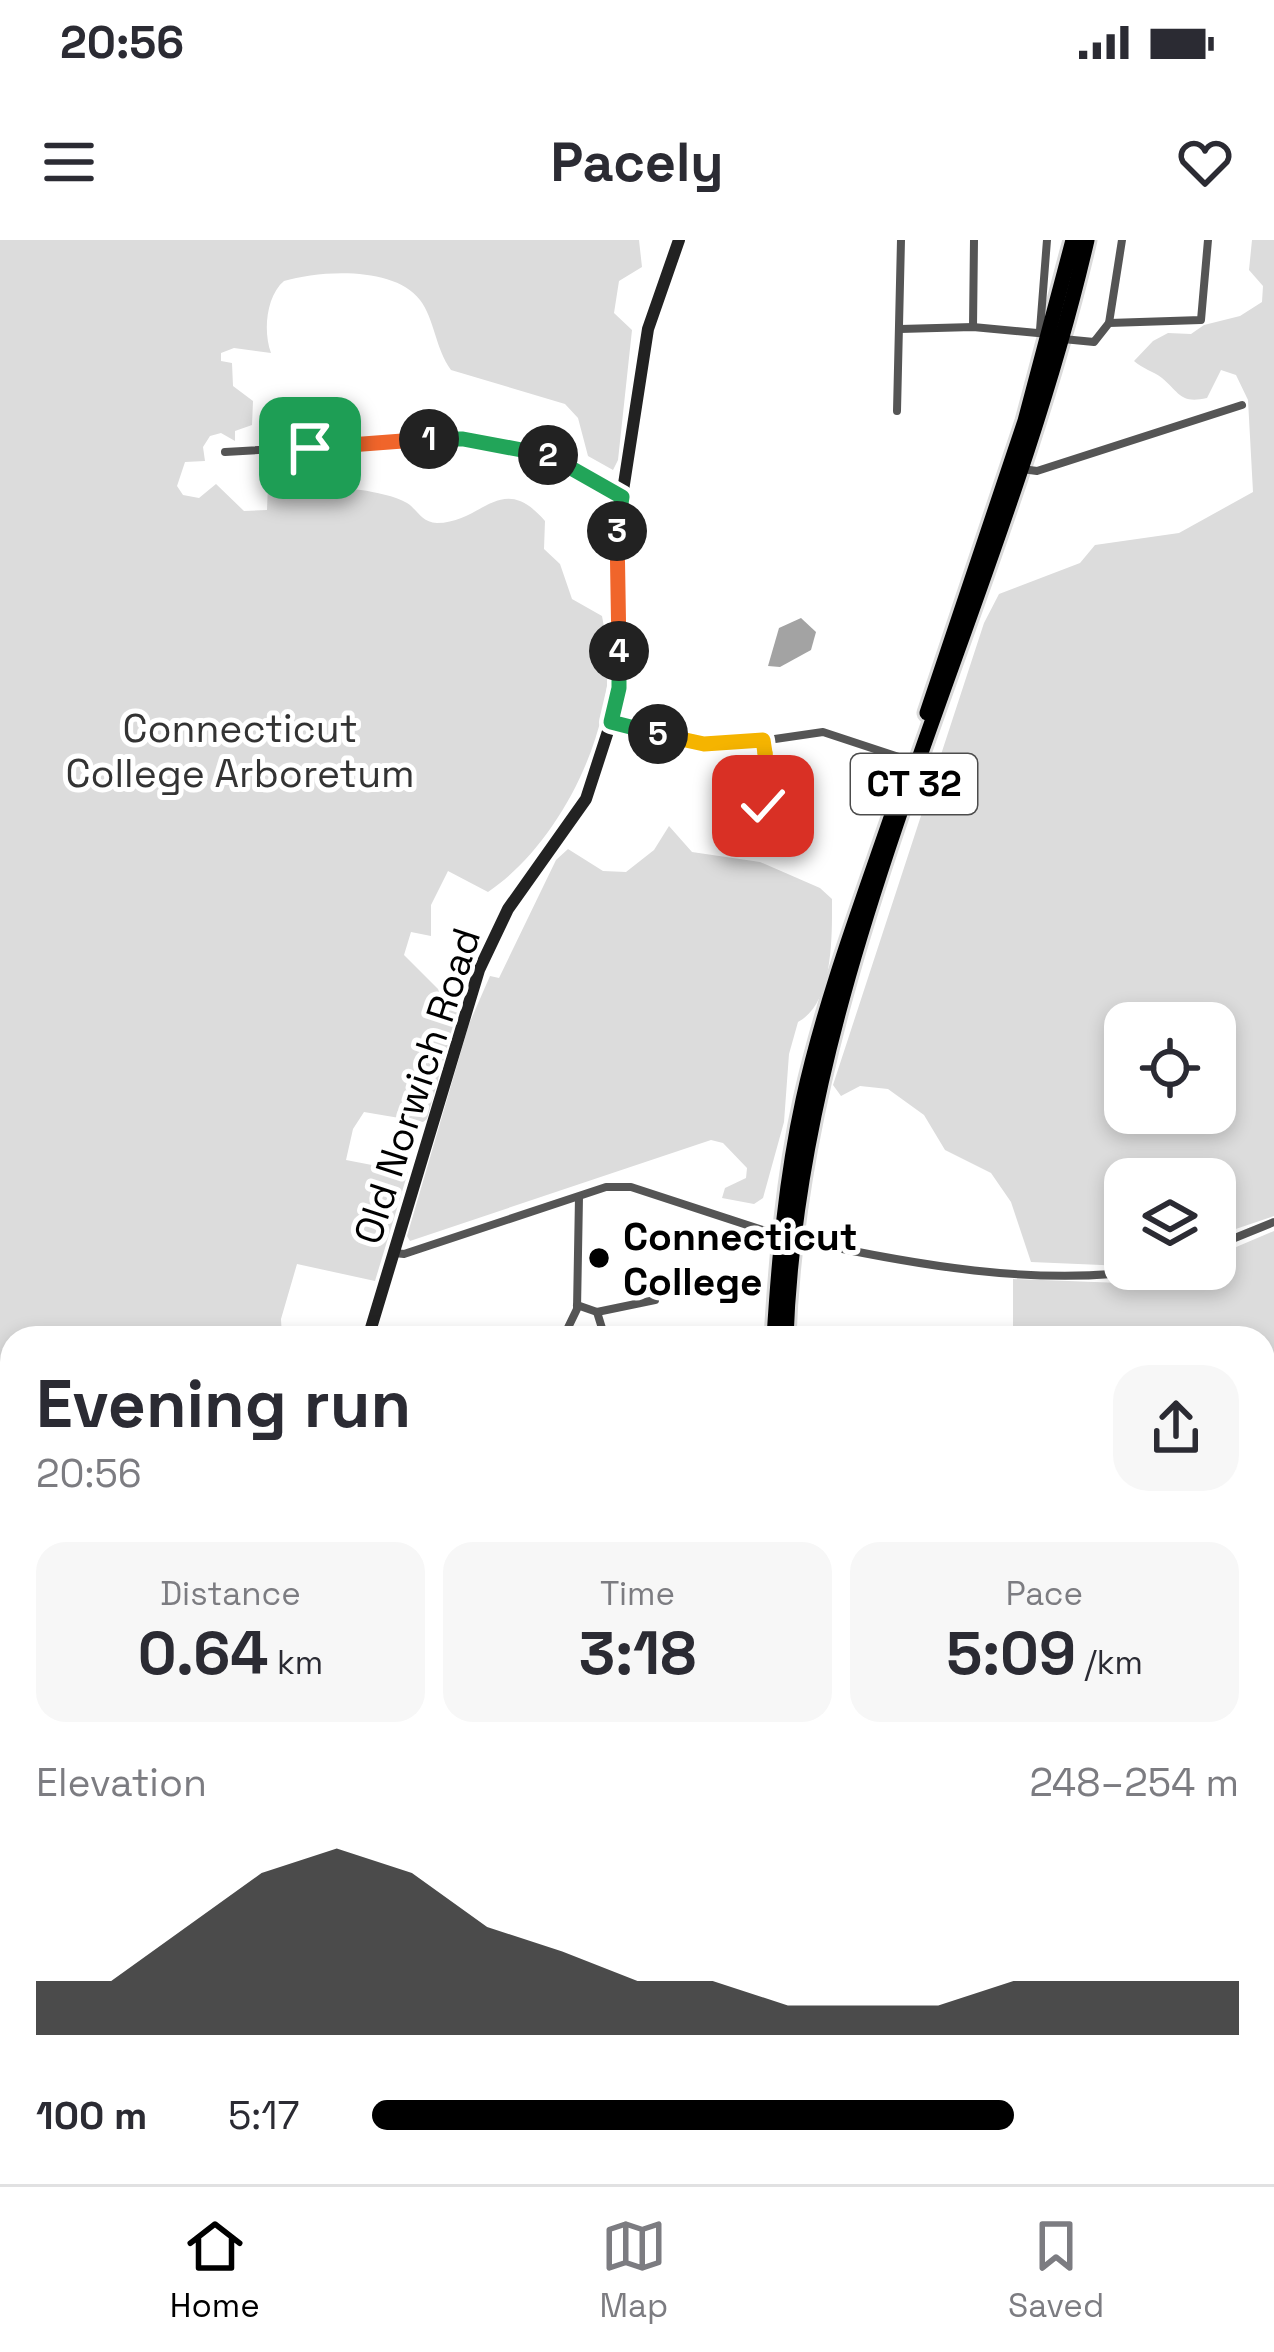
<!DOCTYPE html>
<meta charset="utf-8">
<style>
body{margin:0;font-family:"Space Grotesk",sans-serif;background:#f7f7f7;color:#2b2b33;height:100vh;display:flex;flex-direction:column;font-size:45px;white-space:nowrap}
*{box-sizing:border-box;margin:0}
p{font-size:39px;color:#7c7c81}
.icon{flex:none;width:66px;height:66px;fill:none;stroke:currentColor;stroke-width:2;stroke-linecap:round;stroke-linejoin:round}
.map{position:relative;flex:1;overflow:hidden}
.side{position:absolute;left:0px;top:1086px;width:1275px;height:858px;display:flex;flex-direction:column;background:#fff;border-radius:36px 36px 0 0;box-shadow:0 6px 18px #0003}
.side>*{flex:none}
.controls{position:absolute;left:1104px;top:762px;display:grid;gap:24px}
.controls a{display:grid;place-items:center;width:132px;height:132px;border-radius:24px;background:#fff;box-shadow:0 6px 18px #0003;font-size:60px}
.pin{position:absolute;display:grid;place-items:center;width:102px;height:102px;color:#fff;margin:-51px;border-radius:24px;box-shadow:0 6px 18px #0006}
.km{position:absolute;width:60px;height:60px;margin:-30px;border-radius:50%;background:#222;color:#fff;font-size:33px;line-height:60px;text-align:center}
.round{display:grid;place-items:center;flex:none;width:126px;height:126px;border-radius:36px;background:#f7f7f7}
.overview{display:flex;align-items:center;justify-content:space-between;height:204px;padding:0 36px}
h1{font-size:66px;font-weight:600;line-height:90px}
.metrics{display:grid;grid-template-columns:repeat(3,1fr);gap:18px;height:204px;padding:12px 36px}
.metrics div{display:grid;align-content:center;border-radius:30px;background:#f7f7f7;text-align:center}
.metrics b{font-size:60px;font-weight:600}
.metrics small{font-size:33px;font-weight:400}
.metrics p{font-size:33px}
.chart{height:336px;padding:24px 36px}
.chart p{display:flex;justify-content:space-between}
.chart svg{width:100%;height:216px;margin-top:12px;fill:#000;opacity:.7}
ul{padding:0 36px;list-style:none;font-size:39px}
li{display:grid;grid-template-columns:192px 144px 1fr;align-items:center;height:90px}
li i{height:30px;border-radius:15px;background:#000}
.status{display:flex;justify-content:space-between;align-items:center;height:84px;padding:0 60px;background:#fff;direction:ltr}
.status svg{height:33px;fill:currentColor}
header{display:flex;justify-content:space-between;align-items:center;height:156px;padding:0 36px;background:#fff;font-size:54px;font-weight:600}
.tab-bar{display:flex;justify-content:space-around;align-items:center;height:168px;border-top:3px solid #e1e1e2;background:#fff;font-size:33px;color:#7c7c81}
.tab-bar a{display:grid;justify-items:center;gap:6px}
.tab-bar .active{color:#000}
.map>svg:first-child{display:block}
.green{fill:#dcdcdc;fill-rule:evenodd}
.water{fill:#a3a3a3}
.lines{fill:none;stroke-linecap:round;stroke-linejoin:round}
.highway-casing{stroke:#dbdbdb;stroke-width:21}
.street{stroke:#555;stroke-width:8}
.secondary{stroke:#222;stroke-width:12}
.highway{stroke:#000;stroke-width:15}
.split-1-casing{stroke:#fff;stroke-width:24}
.split-2-casing{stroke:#fff;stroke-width:24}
.split-3-casing{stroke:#fff;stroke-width:24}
.split-4-casing{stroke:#fff;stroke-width:24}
.split-5-casing{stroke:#fff;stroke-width:24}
.split-6-casing{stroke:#fff;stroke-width:24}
.split-7-casing{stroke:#fff;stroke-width:24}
.split-1{stroke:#f0652b;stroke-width:15}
.split-2{stroke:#22a559;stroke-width:15}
.split-3{stroke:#22a559;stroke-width:15}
.split-4{stroke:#f0652b;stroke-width:15}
.split-5{stroke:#22a559;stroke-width:15}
.split-6{stroke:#f5b400;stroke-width:15}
.split-7{stroke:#f5b400;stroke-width:15}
.poi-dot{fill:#000;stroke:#fff;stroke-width:4.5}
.labels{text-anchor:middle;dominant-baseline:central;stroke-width:10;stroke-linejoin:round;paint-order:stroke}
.shield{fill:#fff;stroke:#4c4c4c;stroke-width:3}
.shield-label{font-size:36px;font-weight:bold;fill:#000}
.park-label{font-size:39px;fill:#333;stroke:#fff}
.street-label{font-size:39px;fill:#000;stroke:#fff}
.poi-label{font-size:39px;font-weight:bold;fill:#000;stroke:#fff;text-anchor:start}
</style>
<div class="status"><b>20:56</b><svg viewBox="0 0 49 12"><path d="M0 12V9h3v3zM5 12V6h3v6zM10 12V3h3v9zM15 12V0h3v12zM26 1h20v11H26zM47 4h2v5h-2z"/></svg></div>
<header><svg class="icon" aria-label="menu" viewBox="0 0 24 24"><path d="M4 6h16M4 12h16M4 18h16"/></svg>Pacely<svg class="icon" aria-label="heart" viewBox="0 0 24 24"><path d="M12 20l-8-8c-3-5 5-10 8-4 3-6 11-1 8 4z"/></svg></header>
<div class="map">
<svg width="1274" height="1944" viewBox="0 0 1274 1944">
<rect width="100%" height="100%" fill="#fff"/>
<g class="green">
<path d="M 0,0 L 639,0 L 642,27 L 619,41 L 614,73 L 632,90 L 618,220 L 613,230 L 588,216 L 578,178 L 565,164 L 451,130 C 435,108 435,80 420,60 C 395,26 320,30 284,41 C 266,56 263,92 271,113 L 234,108 L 221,113 L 221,121 L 232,123 L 233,146 L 253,161 L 252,185 L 235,191 L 235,201 L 221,193 L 210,196 L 203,207 L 205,221 L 185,222 L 177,246 L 183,255 L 199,258 L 216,244 L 244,271 L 267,270 L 269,218 L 287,217 L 287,259 C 313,260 334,246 361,250 C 375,252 395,256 407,263 C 418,270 421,282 437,283 C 483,283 501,230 545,281 L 544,309 L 560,324 L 572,359 L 602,376 C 604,388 607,400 608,412 C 613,496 557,606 488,652 L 448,631 L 431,665 L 431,696 L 411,692 L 404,715 L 439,750 L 461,757 L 427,879 L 423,882 L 364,872 L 353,889 L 346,920 L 408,932 L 375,1041 L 297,1024 L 281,1079 L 282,1098 L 12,1098 L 12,1449 L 0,1447 Z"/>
<path d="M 1252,0 L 1274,0 L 1274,976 L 1215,996 L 1215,939 L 1125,939 L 1125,1026 L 1031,1022 L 1011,962 L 991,933 L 945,910 L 924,875 L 888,849 L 860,846 L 841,856 L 833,845 L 984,383 L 999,354 L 1080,323 L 1095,305 L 1179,293 L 1253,252 L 1248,160 L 1236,135 L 1221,130 L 1207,158 C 1180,164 1180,153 1162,138 C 1153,131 1143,129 1134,121 L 1153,101 L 1168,93 L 1191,94 L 1204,85 L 1240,76 L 1262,62 L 1263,46 L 1249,30 ZM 1125,783 L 1215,783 L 1215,873 L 1125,873 Z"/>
<path d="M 669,586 L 692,612 L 760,622 L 820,648 L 832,659 C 832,695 834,763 798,782 L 789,814 L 784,882 L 763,958 L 754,964 L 722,958 L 725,948 L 746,938 L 747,928 L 723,903 L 711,900 L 410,1001 L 407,996 L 469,784 L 490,736 L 499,738 L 556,620 L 568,609 L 603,631 L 626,632 L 654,610 Z"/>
<polygon points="1274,991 1274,1502 1263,1500 1263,1098 999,1098 1013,1096 1013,1039 1121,1043 1185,1029 1215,1029 1215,1016"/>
<polygon points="0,1471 12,1474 12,1932 241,1932 242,1939 0,1944"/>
<rect x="424" y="1932" width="137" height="12"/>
<polygon points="812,1932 921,1932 929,1944 804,1944"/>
</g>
<polygon class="water" points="801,378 816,392 811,410 780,427 768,426 779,388"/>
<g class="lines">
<g class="highway-casing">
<g id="highway">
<polyline points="927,473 1025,181 1073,0"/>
<path d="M 774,1098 C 779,1018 786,938 803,860 C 825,760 861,665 894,569"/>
<path d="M 786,1098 C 799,721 1003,365 1087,0"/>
<polyline points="775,1932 775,1944"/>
<polyline points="787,1944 788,1932"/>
</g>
</g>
<g class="street">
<polyline points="1109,83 1122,0"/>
<polyline points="973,87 974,0"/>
<polyline points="900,89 973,87 1048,94"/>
<polyline points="1040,90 1047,0"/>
<polyline points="1063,99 1094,102 1109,83 1201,80 1208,0"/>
<polyline points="897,171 901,0"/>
<polyline points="225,212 463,198 556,217 622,257"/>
<polyline points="1022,229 1037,231 1242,165"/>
<polyline points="611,482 704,504 734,505 823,492 911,521"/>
<path d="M 747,601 C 769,570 768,536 763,500"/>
<path d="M 795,999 C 910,1024 1038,1048 1155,1029"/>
<polyline points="1215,1006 1274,982"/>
<polyline points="395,1013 404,1014 606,947 631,947 781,996"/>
<polyline points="577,1065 597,1072 655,1060"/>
<polyline points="597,1072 605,1098"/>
<polyline points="563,1098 577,1069 579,957"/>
<polyline points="0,1458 12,1461"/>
<polyline points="360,1932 360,1944"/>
<polyline points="659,1932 659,1944"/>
<polyline points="703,1932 708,1944"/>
<polyline points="962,1932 965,1944"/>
<polyline points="1019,1932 1019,1944"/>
<polyline points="747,1944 774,1933"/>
</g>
<g class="secondary">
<polyline points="368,1098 479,730 508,669 586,559 611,482 619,448 615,346 622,257 648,89 679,0"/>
<polyline points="250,1932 250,1944"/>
</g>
<use href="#highway" class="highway"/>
</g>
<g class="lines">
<g class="split-1-casing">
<polyline id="split-1" points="310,208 429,199"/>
</g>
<g class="split-2-casing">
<polyline id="split-2" points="429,199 463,199 548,215"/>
</g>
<g class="split-3-casing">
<polyline id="split-3" points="548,215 622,257 617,291"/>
</g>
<g class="split-4-casing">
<polyline id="split-4" points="617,291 619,411"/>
</g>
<g class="split-5-casing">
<polyline id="split-5" points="619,411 619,448 611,482 658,494"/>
</g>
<g class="split-6-casing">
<polyline id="split-6" points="658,494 704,504 763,500 765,513"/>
</g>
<g class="split-7-casing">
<polyline id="split-7" points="763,566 768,537 765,513"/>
</g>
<use href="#split-1" class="split-1"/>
<use href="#split-2" class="split-2"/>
<use href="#split-3" class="split-3"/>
<use href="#split-4" class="split-4"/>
<use href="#split-5" class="split-5"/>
<use href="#split-6" class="split-6"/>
<use href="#split-7" class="split-7"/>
</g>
<circle class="poi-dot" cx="599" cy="1018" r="12"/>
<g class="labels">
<rect class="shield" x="851" y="514" width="126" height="60" rx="9"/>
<g class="shield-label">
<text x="914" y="544">CT 32</text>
</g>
<g class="park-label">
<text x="240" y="488">Connecticut<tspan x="240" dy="45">College Arboretum</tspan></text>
</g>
<g class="street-label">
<text transform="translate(417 846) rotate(-72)">Old Norwich Road</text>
</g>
<g class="poi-label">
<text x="623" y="996">Connecticut<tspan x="623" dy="45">College</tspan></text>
</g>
</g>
</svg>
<div class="controls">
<a><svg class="icon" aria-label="locate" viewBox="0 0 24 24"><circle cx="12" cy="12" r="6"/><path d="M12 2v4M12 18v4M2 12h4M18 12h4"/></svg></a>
<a><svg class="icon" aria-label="layers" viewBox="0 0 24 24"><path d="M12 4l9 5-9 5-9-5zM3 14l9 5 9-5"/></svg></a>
</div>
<div class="pin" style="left:310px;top:208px;background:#1e9e55"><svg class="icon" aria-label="arrive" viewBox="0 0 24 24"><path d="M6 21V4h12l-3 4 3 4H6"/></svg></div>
<div class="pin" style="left:763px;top:566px;background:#d93025"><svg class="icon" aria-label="check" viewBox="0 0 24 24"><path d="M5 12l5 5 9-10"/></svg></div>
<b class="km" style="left:429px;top:199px">1</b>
<b class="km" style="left:548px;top:215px">2</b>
<b class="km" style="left:617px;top:291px">3</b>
<b class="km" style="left:619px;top:411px">4</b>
<b class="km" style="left:658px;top:494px">5</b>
<section class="side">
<div class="overview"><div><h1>Evening run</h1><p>20:56</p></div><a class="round"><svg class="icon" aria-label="share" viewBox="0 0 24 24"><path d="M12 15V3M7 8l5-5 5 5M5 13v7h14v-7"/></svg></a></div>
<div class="metrics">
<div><p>Distance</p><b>0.64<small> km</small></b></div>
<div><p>Time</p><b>3:18</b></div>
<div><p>Pace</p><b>5:09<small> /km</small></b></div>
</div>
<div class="chart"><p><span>Elevation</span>248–254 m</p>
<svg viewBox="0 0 160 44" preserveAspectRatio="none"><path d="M0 44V33L10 33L20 22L30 11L40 6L50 11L60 22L70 27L80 33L90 33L100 38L110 38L120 38L130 33L140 33L150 33L160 33V44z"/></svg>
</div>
<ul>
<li><b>100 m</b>5:17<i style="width:74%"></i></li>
</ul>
</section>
</div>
<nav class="tab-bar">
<a class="active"><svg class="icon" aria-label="home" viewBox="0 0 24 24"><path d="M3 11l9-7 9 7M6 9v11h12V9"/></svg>Home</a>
<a><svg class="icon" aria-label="map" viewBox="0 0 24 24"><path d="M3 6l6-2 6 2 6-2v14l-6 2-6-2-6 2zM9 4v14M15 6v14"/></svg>Map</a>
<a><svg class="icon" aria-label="saved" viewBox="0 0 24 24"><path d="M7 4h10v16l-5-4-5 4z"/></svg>Saved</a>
</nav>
